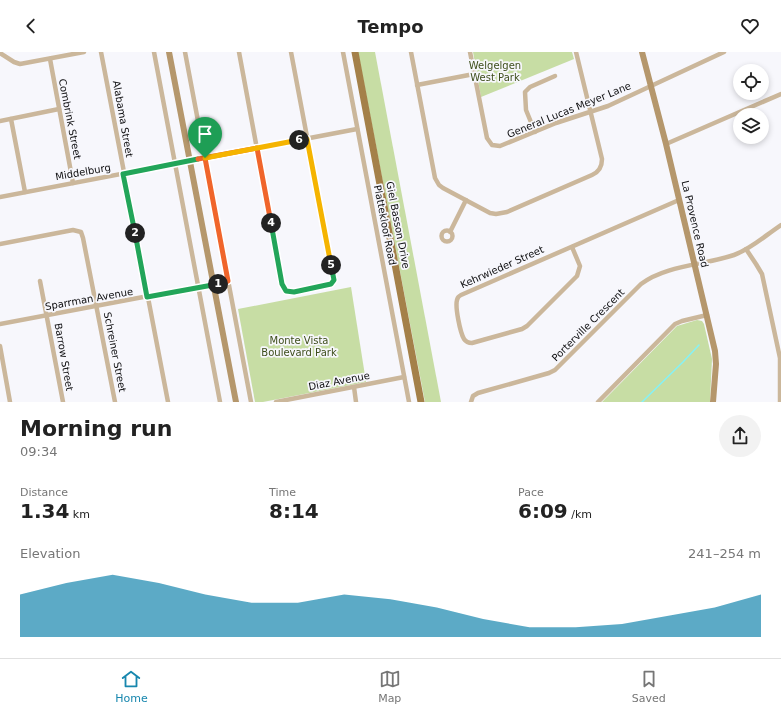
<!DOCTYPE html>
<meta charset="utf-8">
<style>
body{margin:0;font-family:"DejaVu Sans",sans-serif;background:#f2f2f2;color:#222;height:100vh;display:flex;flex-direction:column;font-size:15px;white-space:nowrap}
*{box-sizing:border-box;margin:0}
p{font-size:13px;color:#767676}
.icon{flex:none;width:22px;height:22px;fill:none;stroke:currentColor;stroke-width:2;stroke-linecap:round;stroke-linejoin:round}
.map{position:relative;height:350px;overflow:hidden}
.side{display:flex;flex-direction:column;background:#fff;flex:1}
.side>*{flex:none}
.controls{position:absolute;left:733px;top:12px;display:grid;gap:8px}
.controls a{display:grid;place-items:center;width:36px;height:36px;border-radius:50%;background:#fff;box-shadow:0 2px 6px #0003;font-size:20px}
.pin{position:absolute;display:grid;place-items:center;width:34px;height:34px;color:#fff;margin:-41px -17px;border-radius:50% 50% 50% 0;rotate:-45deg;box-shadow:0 0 4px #0007}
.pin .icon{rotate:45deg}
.km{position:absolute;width:20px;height:20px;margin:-10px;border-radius:50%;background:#222;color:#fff;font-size:11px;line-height:20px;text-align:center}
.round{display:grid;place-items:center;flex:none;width:42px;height:42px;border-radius:21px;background:#f2f2f2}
.summary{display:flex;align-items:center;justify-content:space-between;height:68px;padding:0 20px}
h1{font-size:22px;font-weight:700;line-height:30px}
.figures{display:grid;grid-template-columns:repeat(3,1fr);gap:6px;height:68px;padding:4px 20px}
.figures div{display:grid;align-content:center}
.figures b{font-size:20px;font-weight:700}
.figures small{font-size:11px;font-weight:400}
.figures p{font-size:11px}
.chart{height:112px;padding:8px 20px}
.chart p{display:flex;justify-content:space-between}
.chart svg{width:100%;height:72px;margin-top:4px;fill:#1887ae;opacity:.7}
header{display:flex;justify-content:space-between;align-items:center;height:52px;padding:0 20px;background:#fff;font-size:18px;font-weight:700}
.menu{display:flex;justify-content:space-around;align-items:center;height:56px;border-top:1px solid #e0e0e0;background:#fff;font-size:11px;color:#767676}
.menu a{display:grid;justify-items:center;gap:2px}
.menu .active{color:#1887ae}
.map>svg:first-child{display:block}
.green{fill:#c7dda4}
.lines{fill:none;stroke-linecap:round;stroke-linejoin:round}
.stream{stroke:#86f2f6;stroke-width:1.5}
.street{stroke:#cbb79b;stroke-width:4.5}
.secondary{stroke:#b5976c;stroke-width:6}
.primary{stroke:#a48049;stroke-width:7}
.split-1-casing{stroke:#fff;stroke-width:8}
.split-2-casing{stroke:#fff;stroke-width:8}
.split-3-casing{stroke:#fff;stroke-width:8}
.split-4-casing{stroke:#fff;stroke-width:8}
.split-5-casing{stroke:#fff;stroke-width:8}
.split-6-casing{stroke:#fff;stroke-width:8}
.split-7-casing{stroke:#fff;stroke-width:8}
.split-1{stroke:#f0652b;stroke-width:5}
.split-2{stroke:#22a559;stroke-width:5}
.split-3{stroke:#22a559;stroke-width:5}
.split-4{stroke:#f0652b;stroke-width:5}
.split-5{stroke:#22a559;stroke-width:5}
.split-6{stroke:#f5b400;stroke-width:5}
.split-7{stroke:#f5b400;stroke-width:5}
.labels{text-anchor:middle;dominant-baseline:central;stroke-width:3.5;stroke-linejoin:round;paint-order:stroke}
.park-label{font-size:10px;fill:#3d4d1a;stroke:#f7f7fc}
.street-label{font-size:10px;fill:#0e0e10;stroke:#f7f7fc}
</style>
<header><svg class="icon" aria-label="back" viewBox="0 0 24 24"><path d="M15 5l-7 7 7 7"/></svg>Tempo<svg class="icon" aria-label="heart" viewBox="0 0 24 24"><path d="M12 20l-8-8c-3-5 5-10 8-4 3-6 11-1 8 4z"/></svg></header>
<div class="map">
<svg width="781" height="350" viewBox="0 0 781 350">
<rect width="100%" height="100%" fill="#f7f7fc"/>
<g class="green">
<polygon points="358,0 375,0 441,350 425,350"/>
<polygon points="473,0 572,0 574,7 481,45"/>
<polygon points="351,235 366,330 263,350 255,350 238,257"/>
<polygon points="697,268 702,269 704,272 712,307 710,350 602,350 677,274"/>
</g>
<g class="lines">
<polyline class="stream" points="642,350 683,310 699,293"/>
<g class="street">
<polyline points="101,0 168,350"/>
<polyline points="154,0 220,350"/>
<polyline points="185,0 251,350"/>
<polyline points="239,0 282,232 286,239 294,240 331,232 334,228 291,0"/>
<polyline points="343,0 409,350"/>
<path d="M 411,0 L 435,126 L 439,133 L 443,136 L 490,161 L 496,162 L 507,160 L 592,123 C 599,120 602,115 602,107 L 576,0"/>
<polyline points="470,0 487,86 492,93 500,94 556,71 608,54 724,0"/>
<polyline points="0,1 14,10 20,12 84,0"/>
<polyline points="50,7 73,131"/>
<polyline points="417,33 474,22"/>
<polyline points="11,67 25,140"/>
<polyline points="0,69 59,57"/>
<polyline points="535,80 526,58 525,40 530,35 555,24"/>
<polyline points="666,92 781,42"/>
<polyline points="0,145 357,77"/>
<circle cx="447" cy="184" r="5.5"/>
<polyline points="450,180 466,148"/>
<polyline points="0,192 73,178 81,180 83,186 115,350"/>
<path d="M 572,195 L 580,214 L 577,224 L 527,274 L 522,277 L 472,291 C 469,291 466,290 464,287 C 460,280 455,255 457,248 C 458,245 458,245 461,243 L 679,148"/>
<polyline points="746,197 756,212 762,222 780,306 780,350"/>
<polyline points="40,229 63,350"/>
<polyline points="0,272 228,229"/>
<polyline points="0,294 10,350"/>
<polyline points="354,335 356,350"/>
<polyline points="276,350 404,325"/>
<path d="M 471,350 L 473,344 L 478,341 L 549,321 L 555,318 L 641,232 C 666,213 705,213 734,203 C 751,197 766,183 781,173"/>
<polyline points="598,350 675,272 682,269 707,263"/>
</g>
<g class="secondary">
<polyline points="169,0 236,350"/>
<polyline points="642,0 666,92 715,299 716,312 713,350"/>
</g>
<polyline class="primary" points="355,0 421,350"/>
</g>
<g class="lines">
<g class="split-1-casing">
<polyline id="split-1" points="205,106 228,229 218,232"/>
</g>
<g class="split-2-casing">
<polyline id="split-2" points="135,181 147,245 218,232"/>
</g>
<g class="split-3-casing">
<polyline id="split-3" points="135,181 123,122 198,107"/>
</g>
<g class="split-4-casing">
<polyline id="split-4" points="198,107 257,96 271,171"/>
</g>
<g class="split-5-casing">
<polyline id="split-5" points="271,171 282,232 286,239 294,240 331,232 334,228 331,213"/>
</g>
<g class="split-6-casing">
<polyline id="split-6" points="299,88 307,87 331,213"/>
</g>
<g class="split-7-casing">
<polyline id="split-7" points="205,106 299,88"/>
</g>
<use href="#split-1" class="split-1"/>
<use href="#split-2" class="split-2"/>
<use href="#split-3" class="split-3"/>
<use href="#split-4" class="split-4"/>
<use href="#split-5" class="split-5"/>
<use href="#split-6" class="split-6"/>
<use href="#split-7" class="split-7"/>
</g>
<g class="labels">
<g class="park-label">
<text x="495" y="13">Welgelgen<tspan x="495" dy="12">West Park</tspan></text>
<text x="299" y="288">Monte Vista<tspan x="299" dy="12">Boulevard Park</tspan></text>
</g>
<g class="street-label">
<text transform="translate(569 58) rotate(-22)">General Lucas Meyer Lane</text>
<text transform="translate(70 67) rotate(79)">Combrink Street</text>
<text transform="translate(123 67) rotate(80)">Alabama Street</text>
<text transform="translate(83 120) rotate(-10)">Middelburg</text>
<text transform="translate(695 172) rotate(77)">La Provence Road</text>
<text transform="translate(385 173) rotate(79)">Plattekloof Road</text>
<text transform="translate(398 173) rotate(79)">Giel Basson Drive</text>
<text transform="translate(502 215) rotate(-24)">Kehrwieder Street</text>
<text transform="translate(89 247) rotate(-10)">Sparrman Avenue</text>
<text transform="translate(588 273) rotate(-45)">Porterville Crescent</text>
<text transform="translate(115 300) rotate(79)">Schreiner Street</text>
<text transform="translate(64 305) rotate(80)">Barrow Street</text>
<text transform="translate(339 329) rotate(-11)">Diaz Avenue</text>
</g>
</g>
</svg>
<div class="controls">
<a><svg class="icon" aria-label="locate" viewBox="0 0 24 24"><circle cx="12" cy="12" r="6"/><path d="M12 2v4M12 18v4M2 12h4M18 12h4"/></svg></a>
<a><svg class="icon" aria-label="layers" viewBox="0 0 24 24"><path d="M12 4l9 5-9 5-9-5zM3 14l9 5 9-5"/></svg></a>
</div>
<div class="pin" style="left:205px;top:106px;background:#1e9e55"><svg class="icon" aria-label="arrive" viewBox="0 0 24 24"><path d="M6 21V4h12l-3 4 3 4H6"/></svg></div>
<b class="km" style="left:218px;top:232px">1</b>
<b class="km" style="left:135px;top:181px">2</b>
<b class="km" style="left:271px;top:171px">4</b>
<b class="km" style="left:331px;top:213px">5</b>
<b class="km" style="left:299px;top:88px">6</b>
</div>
<section class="side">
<div class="summary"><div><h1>Morning run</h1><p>09:34</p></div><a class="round"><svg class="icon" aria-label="share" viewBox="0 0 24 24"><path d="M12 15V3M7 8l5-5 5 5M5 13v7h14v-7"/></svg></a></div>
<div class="figures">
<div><p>Distance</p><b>1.34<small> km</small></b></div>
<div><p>Time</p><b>8:14</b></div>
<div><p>Pace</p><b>6:09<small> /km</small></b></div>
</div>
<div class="chart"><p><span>Elevation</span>241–254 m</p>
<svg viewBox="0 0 160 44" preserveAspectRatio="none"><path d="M0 44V18L10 11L20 6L30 11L40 18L50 23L60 23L70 18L80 21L90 26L100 33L110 38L120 38L130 36L140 31L150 26L160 18V44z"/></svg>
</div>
</section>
<nav class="menu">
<a class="active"><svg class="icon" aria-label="home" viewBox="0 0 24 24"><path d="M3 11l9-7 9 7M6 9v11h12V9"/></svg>Home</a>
<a><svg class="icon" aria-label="map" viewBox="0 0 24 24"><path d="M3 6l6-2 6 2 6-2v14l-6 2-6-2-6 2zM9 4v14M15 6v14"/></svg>Map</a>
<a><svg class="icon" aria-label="saved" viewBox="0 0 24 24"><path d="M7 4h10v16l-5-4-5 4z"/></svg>Saved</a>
</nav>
